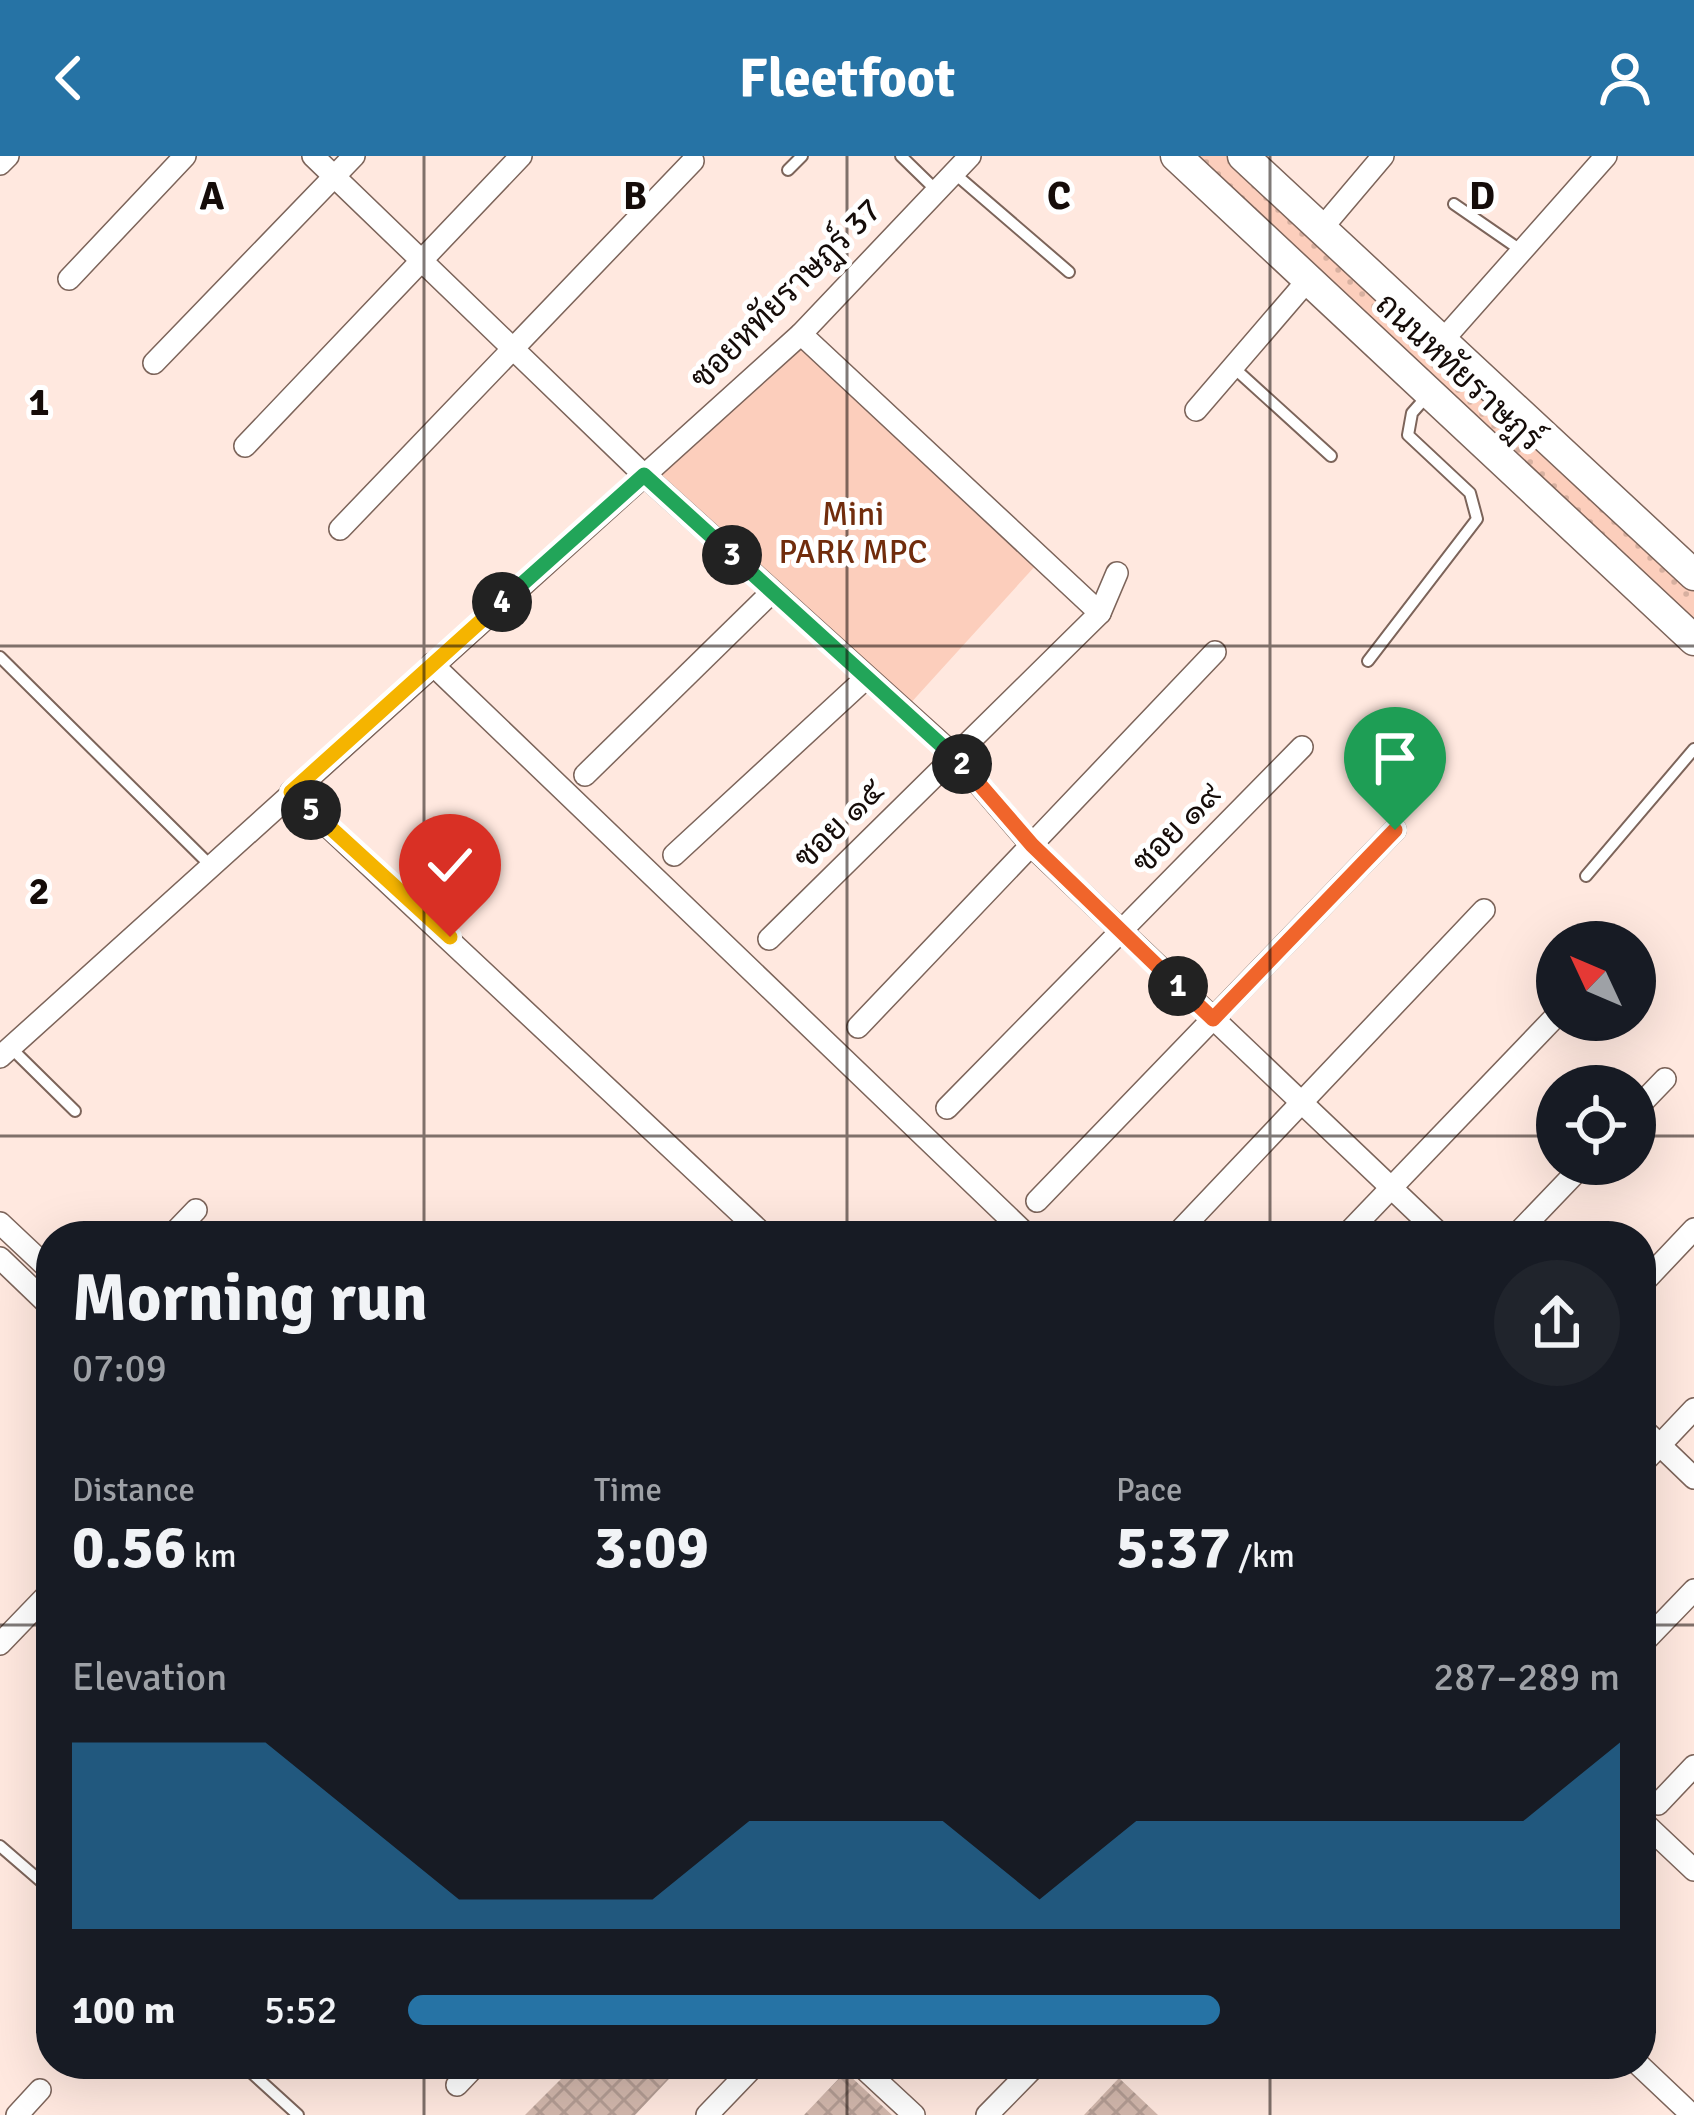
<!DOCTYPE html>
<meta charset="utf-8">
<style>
body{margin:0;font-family:Signika,Sarabun,sans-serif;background:#20242c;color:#f1f3f6;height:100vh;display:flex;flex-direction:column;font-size:45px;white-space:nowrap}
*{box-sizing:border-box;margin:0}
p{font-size:39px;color:#9ea1a6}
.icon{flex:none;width:66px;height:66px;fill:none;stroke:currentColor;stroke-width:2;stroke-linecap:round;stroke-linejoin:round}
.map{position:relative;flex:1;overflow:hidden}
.panel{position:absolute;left:36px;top:1065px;width:1620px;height:858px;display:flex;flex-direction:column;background:#171b24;border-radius:48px;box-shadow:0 12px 48px #0002}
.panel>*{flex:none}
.needle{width:78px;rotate:314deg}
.fabs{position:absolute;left:1536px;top:765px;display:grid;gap:24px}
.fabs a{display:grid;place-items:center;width:120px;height:120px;border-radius:50%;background:#171b24;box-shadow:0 12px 48px #0002;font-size:60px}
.pin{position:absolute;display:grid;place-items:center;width:102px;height:102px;color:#fff;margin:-123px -51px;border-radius:50% 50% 50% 0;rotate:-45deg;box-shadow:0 0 12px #0007}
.pin .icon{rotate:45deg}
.km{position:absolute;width:60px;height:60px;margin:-30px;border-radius:50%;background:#222;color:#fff;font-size:33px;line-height:60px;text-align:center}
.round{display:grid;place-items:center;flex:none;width:126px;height:126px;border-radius:63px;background:#20242c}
.head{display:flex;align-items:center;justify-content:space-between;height:204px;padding:0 36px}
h1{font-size:66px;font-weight:800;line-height:90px}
.figures{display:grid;grid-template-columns:repeat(3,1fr);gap:18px;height:204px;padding:12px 36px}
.figures div{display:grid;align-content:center}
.figures b{font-size:60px;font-weight:800}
.figures small{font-size:33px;font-weight:400}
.figures p{font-size:33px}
.chart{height:336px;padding:24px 36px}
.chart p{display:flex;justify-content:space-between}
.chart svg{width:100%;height:216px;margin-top:12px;fill:#2673a5;opacity:.7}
ul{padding:0 36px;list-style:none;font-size:39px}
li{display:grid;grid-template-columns:192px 144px 1fr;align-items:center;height:90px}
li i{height:30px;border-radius:15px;background:#2673a5}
header{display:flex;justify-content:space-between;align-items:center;height:156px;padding:0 36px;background:#2673a5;color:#fff;font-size:54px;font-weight:800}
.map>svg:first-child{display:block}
.grass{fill:url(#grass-dots)}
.green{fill:#fccebc}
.building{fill:url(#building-cross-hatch)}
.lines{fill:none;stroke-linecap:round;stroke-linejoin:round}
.service-casing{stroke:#7c645a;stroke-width:14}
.minor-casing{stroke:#7c645a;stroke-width:24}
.secondary-casing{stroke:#7c645a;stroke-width:33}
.service{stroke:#fff;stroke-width:10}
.minor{stroke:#fff;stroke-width:21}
.secondary{stroke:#fff;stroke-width:30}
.split-1-casing{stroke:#fff;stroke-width:24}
.split-2-casing{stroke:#fff;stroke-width:24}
.split-3-casing{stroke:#fff;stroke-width:24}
.split-4-casing{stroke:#fff;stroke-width:24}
.split-5-casing{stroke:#fff;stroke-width:24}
.split-6-casing{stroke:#fff;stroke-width:24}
.split-1{stroke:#f0652b;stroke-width:15}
.split-2{stroke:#f0652b;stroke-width:15}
.split-3{stroke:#22a559;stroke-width:15}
.split-4{stroke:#22a559;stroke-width:15}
.split-5{stroke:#f5b400;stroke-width:15}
.split-6{stroke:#f5b400;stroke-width:15}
.grid{fill:none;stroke:#150c09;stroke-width:3;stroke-opacity:0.55}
.labels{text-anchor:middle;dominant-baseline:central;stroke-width:10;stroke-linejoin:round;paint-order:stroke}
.street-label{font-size:33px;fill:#150c09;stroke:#fff}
.park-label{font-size:33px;fill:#712c0c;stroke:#fff}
.grid-label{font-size:39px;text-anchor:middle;font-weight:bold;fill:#150c09;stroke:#fff;stroke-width:10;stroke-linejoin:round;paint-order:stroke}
</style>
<header><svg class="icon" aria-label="back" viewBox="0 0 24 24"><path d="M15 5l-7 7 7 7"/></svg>Fleetfoot<svg class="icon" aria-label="person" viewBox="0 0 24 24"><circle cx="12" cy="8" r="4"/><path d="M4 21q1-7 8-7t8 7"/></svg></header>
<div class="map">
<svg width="1694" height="1959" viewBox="0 0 1694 1959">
<defs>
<pattern id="grass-dots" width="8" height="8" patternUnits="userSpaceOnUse" patternTransform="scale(3)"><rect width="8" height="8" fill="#fccebc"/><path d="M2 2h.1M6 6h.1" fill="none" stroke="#d7b0a0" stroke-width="1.8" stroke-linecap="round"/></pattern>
<pattern id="building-cross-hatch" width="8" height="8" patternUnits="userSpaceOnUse" patternTransform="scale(3)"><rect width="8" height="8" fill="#d2b7ac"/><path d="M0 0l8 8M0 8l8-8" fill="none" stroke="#b39c93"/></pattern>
</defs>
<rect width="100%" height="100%" fill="#ffe8df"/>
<polygon class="grass" points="1188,0 1227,0 1694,433 1694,470"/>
<polygon class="green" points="795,184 1037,408 898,561 649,322"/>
<g class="building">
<polygon points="576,1908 683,1908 635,1959 525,1959"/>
<polygon points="846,1915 849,1919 892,1959 804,1959"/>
<polygon points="1119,1922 1158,1959 1084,1959"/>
</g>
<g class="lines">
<g class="service-casing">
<g id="service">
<polyline points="901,0 937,35"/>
<polyline points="788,14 802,0"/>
<polyline points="954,17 1069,116"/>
<polyline points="1454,48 1522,95"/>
<polyline points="1233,211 1331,300"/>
<polyline points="0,501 210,709"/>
<polyline points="1368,505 1477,363 1470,337 1408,279 1412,257 1428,239"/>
<polyline points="1586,720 1694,593"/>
<polyline points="10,891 75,955"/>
<polyline points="0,1690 51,1734"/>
<polyline points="242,1908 298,1959"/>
</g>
</g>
<g class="minor-casing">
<g id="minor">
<polyline points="313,0 644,319 954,599 1032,690 1442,1080"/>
<polyline points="0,8 8,0"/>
<polyline points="1322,72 1383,0"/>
<polyline points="69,123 185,0"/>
<polyline points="801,178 1100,457"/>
<polyline points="1442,185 1606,0"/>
<polyline points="154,207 354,0"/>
<polyline points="1196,254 1307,125"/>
<polyline points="245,290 521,0"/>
<polyline points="340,373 693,5"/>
<polyline points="432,508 1028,1080"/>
<polyline points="585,619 772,436"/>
<polyline points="291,636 765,1080"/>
<polyline points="674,699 866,522"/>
<polyline points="769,783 1100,457 1117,417"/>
<polyline points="858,871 1215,496"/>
<polyline points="0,901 801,178 970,0"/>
<polyline points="947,952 1302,591"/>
<polyline points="1635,954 1665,923"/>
<polyline points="1037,1045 1395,674"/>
<polyline points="0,1067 51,1115"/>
<polyline points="171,1080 196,1054"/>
<polyline points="1175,1080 1484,754"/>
<polyline points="1345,1080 1557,859"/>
<polyline points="1515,1080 1584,1008"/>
<polyline points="0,1102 51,1151"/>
<polyline points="1641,1129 1694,1073"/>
<polyline points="1641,1271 1694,1322"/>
<polyline points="1641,1309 1694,1253"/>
<polyline points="0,1488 51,1435"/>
<polyline points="1641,1489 1694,1434"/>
<polyline points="1658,1648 1694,1610"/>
<polyline points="1641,1664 1694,1714"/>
<polyline points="859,1908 914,1959"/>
<polyline points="1638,1908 1692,1959"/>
<polyline points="457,1929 477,1908"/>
<polyline points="17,1959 40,1934"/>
<polyline points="707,1959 756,1908"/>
<polyline points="987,1959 1037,1908"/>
</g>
</g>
<g class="secondary-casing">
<g id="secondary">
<polyline points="1176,0 1694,484"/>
<polyline points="1243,0 1694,419"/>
</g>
</g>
<use href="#service" class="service"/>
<use href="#minor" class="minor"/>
<use href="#secondary" class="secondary"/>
</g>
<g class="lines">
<g class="split-1-casing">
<polyline id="split-1" points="1178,830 1213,863 1395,674"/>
</g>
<g class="split-2-casing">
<polyline id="split-2" points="962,608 1032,689 1178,830"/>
</g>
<g class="split-3-casing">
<polyline id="split-3" points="732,399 962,608"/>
</g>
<g class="split-4-casing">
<polyline id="split-4" points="502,446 644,319 732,399"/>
</g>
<g class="split-5-casing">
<polyline id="split-5" points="311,654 291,636 502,446"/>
</g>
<g class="split-6-casing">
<polyline id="split-6" points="311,654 450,781"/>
</g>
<use href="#split-1" class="split-1"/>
<use href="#split-2" class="split-2"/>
<use href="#split-3" class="split-3"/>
<use href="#split-4" class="split-4"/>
<use href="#split-5" class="split-5"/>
<use href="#split-6" class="split-6"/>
</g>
<path class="grid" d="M 424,0 L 424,1080M 847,0 L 847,1080M 1270,0 L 1270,1080M 0,490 L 1694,490M 0,980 L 1557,980M 1635,980 L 1694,980M 0,1469 L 51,1469M 1641,1469 L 1694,1469M 424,1908 L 424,1959M 847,1908 L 847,1959M 1270,1908 L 1270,1959"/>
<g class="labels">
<g class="street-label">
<text transform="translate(786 138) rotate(-45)">ซอยหทัยราษฎร์ 37</text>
<text transform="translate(1459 216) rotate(43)">ถนนหทัยราษฎร์</text>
<text transform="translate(839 668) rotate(-45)">ซอย ๑๕</text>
<text transform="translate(1177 672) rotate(-46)">ซอย ๑๙</text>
</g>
<g class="park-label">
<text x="853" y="358">Mini<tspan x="853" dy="38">PARK MPC</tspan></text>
</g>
</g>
<g class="grid-label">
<text x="212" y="53">A</text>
<text x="635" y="53">B</text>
<text x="1059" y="53">C</text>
<text x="1482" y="53">D</text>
<text x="39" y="259">1</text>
<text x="39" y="748">2</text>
</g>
</svg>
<div class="fabs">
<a><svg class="needle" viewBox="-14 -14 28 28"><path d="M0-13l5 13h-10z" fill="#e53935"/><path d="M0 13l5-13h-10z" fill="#9ea1a6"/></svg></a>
<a><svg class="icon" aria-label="locate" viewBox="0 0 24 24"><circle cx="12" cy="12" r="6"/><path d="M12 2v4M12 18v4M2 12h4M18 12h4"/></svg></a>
</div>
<div class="pin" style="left:1395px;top:674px;background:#1e9e55"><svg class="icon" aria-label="arrive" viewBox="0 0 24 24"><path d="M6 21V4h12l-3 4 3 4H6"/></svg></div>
<div class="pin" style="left:450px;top:781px;background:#d93025"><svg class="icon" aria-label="check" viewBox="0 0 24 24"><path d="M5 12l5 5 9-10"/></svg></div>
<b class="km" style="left:1178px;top:830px">1</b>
<b class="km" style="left:962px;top:608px">2</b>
<b class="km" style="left:732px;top:399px">3</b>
<b class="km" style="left:502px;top:446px">4</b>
<b class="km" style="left:311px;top:654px">5</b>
<section class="panel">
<div class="head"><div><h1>Morning run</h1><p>07:09</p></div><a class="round"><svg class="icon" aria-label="share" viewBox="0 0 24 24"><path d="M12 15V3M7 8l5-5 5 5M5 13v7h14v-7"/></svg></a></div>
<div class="figures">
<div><p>Distance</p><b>0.56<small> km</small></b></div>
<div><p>Time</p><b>3:09</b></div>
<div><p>Pace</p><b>5:37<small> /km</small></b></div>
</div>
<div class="chart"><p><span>Elevation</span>287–289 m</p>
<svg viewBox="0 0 160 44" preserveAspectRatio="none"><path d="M0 44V6L10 6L20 6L30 22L40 38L50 38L60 38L70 22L80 22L90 22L100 38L110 22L120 22L130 22L140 22L150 22L160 6V44z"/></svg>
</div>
<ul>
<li><b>100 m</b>5:52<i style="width:67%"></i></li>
</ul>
</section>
</div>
